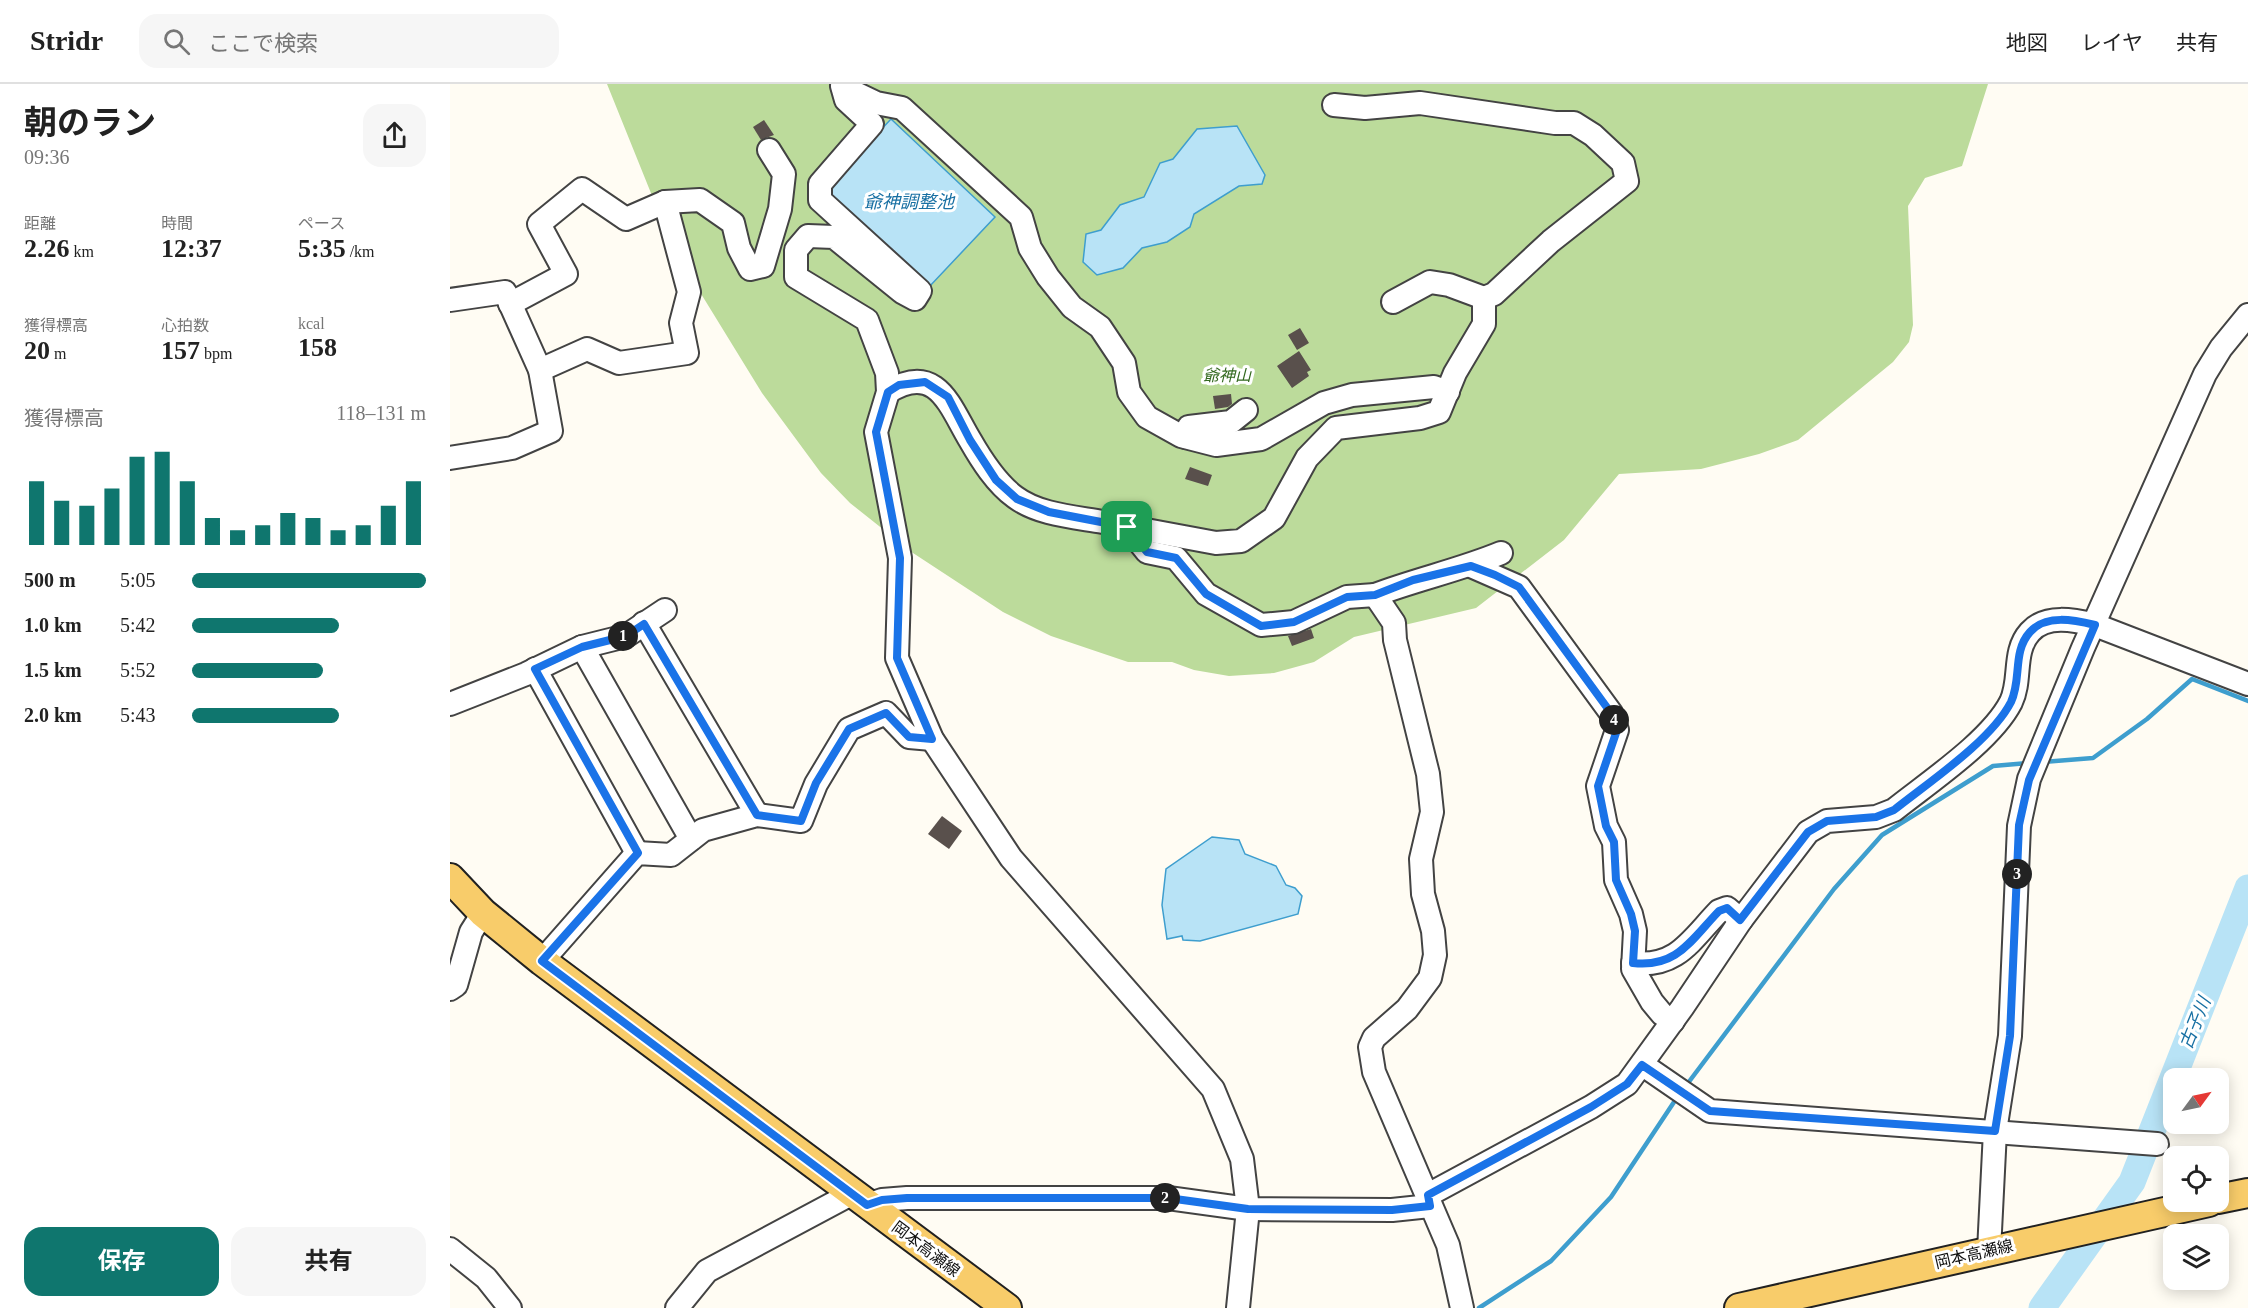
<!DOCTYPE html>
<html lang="ja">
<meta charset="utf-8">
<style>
body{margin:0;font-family:"Times New Roman","Noto Sans JP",serif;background:#f6f6f6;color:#222;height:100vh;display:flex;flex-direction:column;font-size:22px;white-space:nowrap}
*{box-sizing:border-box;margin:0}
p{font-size:20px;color:#767676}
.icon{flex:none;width:33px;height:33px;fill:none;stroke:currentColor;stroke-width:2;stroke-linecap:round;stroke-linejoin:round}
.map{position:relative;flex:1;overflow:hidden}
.side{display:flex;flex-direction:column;background:#fff;width:450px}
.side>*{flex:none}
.needle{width:39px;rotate:57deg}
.controls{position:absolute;left:1713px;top:984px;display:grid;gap:12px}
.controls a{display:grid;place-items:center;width:66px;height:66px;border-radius:12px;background:#fff;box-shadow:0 3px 15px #0003;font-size:30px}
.pin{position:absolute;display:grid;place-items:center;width:51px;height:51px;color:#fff;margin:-26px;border-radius:12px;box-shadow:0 3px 9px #0006}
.km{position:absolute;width:30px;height:30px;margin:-15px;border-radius:50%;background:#222;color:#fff;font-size:16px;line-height:30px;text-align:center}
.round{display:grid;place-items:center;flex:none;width:63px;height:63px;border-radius:18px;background:#f6f6f6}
.headline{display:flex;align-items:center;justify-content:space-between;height:102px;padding:0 24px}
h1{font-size:33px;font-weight:700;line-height:45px}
.figures{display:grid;grid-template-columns:repeat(3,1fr);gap:9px;height:102px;padding:6px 24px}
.figures div{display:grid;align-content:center}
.figures b{font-size:26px;font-weight:700}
.figures small{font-size:16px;font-weight:400}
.figures p{font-size:16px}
.chart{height:168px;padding:12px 24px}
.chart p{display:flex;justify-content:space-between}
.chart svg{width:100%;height:108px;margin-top:6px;stroke:#0f766e;stroke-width:6}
.primary-button{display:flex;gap:12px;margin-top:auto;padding:12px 24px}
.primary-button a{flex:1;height:69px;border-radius:18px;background:#0f766e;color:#fff;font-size:24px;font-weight:700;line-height:69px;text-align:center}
.primary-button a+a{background:#f6f6f6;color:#222}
ul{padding:0 24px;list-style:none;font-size:20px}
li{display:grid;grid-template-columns:96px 72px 1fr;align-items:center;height:45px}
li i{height:15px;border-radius:8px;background:#0f766e}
header{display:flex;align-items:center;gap:36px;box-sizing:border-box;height:84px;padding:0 30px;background:#fff;border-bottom:2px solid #e0e0e0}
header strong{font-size:28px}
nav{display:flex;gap:33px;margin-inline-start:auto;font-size:21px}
.search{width:420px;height:54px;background:#f6f6f6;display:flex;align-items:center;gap:15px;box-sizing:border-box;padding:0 21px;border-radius:18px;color:#767676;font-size:22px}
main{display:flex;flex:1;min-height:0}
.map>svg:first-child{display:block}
.forest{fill:#bcdb9b}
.water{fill:#b8e3f6;stroke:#3e9ece;stroke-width:1.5}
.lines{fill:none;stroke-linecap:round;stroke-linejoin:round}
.stream{stroke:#3e9ece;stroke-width:4.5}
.river{stroke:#b8e3f6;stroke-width:27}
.building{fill:#59504c}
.minor-casing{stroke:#434343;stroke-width:26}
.major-casing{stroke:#212121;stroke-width:32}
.minor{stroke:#fff;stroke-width:22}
.major{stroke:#f8cc6a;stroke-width:28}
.route-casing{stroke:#fff;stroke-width:12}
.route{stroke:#1a73e8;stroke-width:8}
.labels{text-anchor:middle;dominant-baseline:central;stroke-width:6;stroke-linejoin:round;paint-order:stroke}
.park-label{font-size:16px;font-style:italic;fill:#33691f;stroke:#fff}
.street-label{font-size:16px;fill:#101010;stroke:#fff}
.water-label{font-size:18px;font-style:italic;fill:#1870a3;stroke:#fff}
</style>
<header>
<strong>Stridr</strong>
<div class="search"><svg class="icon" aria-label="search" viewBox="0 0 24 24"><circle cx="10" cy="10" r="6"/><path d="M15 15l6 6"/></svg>ここで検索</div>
<nav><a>地図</a><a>レイヤ</a><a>共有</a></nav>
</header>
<main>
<section class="side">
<div class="headline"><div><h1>朝のラン</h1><p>09:36</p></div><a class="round"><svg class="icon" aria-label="share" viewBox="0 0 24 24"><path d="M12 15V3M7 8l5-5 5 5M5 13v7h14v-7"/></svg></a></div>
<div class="figures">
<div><p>距離</p><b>2.26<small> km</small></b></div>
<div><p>時間</p><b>12:37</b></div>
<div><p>ペース</p><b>5:35<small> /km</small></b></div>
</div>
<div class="figures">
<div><p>獲得標高</p><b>20<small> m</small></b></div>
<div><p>心拍数</p><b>157<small> bpm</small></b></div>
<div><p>kcal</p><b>158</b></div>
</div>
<div class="chart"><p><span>獲得標高</span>118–131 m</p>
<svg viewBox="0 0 160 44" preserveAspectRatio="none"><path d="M5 44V18M15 44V26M25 44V28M35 44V21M45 44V8M55 44V6M65 44V18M75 44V33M85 44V38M95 44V36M105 44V31M115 44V33M125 44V38M135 44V36M145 44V28M155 44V18"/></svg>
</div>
<ul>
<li><b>500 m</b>5:05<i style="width:100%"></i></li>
<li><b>1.0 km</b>5:42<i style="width:63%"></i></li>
<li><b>1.5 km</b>5:52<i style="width:56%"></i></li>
<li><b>2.0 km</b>5:43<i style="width:63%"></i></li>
</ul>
<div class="primary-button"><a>保存</a><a>共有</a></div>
</section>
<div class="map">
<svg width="1798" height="1224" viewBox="0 0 1798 1224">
<rect width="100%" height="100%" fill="#fffcf3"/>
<polygon class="forest" points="157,0 1538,0 1512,82 1475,94 1458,122 1463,241 1459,258 1443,278 1348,356 1309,370 1251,385 1169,390 1114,456 1026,524 904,553 864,578 824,589 779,592 744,586 722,578 678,578 601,552 553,528 463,469 400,419 371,389 312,309 245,200 209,129"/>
<g class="water">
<polygon points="441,35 545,133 479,203 375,105"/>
<polygon points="787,42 815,91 812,100 789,102 744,130 740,143 717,158 692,164 673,184 647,191 633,178 636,150 651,146 670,121 694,113 710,79 723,75 747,45"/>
<polygon points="762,753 789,756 795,770 826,782 836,801 845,804 852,812 848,830 750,857 733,856 732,852 717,855 712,821 716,785"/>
</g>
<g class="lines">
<g class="stream">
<polyline points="1593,678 1643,674 1697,635 1742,595 1798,617"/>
<polyline points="1235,1003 1384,805 1432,751 1543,682 1578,679"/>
<polyline points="1029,1224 1101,1177 1161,1113 1228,1012"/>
</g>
<polyline class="river" points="1592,1224 1682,1098 1798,804"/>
</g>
<g class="building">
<polygon points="314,36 324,51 311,56 303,43"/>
<polygon points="850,244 859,259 847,266 838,251"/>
<polygon points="849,267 861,286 857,288 859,292 842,304 827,282"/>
<polygon points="781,310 782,320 778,323 765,325 763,312"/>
<polygon points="740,383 762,391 758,402 735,395"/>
<polygon points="861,545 864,554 842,562 838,552"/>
<polygon points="492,732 512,747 499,765 478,750"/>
</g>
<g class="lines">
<g class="minor-casing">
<g id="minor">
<polyline points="392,2 396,16 422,40 370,100 370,116 470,207 465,215 452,208 384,153 358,152 346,166 346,193 417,236 437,289 438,308 426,348 450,474 447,574 482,655 561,774 763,1005 792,1075 798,1125 788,1224"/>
<polyline points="395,4 426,19 452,24 571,133 580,164 598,193 622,223 650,243 674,279 679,308 697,333 731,352 766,361 811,355 874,319 902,311 984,303 998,308"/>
<polyline points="215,118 250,116 283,139 289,164 300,185 313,182 330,125 334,90 319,66"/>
<polyline points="0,216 55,208 90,286 101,347 62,364 0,374"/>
<polyline points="943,218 980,198 999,201 1034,214"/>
<polyline points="60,220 116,190 89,140 132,105 176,135 215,118 239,208 231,239 237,269 169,279 137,265 90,286"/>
<path d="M 438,308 C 487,277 500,323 520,356 C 532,377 546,399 565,413 C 589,431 625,433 653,438 C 690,445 728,452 766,459 L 791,457 L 824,434 L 857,374 L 886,344 L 970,334 L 989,328 L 1005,289 L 1034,240 L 1034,214 L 1044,210 L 1101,157 L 1177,97 L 1173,79 L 1143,51 L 1124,39 L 1105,39 L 970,19 L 915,24 L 884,21"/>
<polyline points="736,353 739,343 781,338 796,326"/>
<polyline points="677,443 697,468 726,474 756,510 811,541 844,538 897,513 925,511"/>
<polyline points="1021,482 1069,503 1161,629 1167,646 1148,702 1156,742 1164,758 1166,796 1181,830 1185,847 1183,885 1202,918 1212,930 1223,937"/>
<polyline points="194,539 307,731"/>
<polyline points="132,563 241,755"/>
<polyline points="85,585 187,769"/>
<polyline points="0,620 76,590 132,563 176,552 215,526"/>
<polyline points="92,877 187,769 221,771 253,746 307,731 351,737 366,700 399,645 436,629 459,653 482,655"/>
<path d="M 1183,879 C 1227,884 1241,856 1269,827 L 1277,824 L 1291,836"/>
<polyline points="0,905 6,901 21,848 33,829"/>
<polyline points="1193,981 1260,1027 1707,1060"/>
<path d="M 978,1111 L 1141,1023 L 1177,1000 L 1232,924 L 1291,836 L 1358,748 L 1377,737 L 1426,733 L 1444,726 C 1479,698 1541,657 1561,618 C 1572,595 1562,568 1580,548 C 1596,530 1624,536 1645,541 L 1798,600"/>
<polyline points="417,1121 432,1116 457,1114 718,1114 798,1125 942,1126 980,1122"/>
<polyline points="0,1165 36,1194 60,1224"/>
<polyline points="1539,1167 1545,1047 1560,952 1569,742 1579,695 1633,564 1755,290 1771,264 1798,231"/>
<polyline points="227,1224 257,1187 401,1110"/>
<path d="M 1012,1224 L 998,1161 L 924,988 L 920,963 L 924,954 L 957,925 L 980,894 L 985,871 L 983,847 L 973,810 L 971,775 L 982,728 L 978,690 L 945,556 L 944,539 L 925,511 C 967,495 1010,486 1051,469"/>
</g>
</g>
<g class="major-casing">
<g id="major">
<polyline points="0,794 33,829 92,877 557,1224"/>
<polyline points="1768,1115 1798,1109"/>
<polyline points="1289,1224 1759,1118"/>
</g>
</g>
<use href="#minor" class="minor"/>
<use href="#major" class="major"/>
</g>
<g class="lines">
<g class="route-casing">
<path id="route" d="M 475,298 L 498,313 L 520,356 L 546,396 L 567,415 L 599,428 L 677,443 L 697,468 L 726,474 L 756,510 L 811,542 L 844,538 L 897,513 L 925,511 L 963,496 L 1021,482 L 1045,491 L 1069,503 L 1161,629 L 1167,646 L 1148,702 L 1156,742 L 1164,758 L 1166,796 L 1181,830 L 1185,847 L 1183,879 C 1227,884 1241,856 1269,827 L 1277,824 L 1290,836 L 1358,748 L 1377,737 L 1426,733 L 1444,726 C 1479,698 1541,657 1561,618 C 1572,595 1562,568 1580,548 C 1596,530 1624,536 1645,541 L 1579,696 L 1569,741 L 1560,952 L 1545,1047 L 1260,1027 L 1192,981 L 1177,1000 L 1141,1023 L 978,1111 L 980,1122 L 942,1126 L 798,1125 L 718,1114 L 457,1114 L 432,1116 L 417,1121 L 92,877 L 188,769 L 85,585 L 132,563 L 176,552 L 194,540 L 307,731 L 351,737 L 366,699 L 399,645 L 436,629 L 459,653 L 482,655 L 447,574 L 450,474 L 426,348 L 438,308 L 449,301 Z"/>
</g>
<use href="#route" class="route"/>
</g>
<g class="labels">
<g class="park-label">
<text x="777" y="291">爺神山</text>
</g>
<g class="street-label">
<text transform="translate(476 1165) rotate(37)">岡本高瀬線</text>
<text transform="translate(1524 1170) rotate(-13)">岡本高瀬線</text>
</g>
<g class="water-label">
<text x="459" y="118">爺神調整池</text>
<text transform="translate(1745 939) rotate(-68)">古子川</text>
</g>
</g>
</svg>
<div class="controls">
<a><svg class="needle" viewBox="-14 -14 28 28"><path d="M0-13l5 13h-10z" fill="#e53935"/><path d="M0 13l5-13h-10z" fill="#767676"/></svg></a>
<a><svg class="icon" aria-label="locate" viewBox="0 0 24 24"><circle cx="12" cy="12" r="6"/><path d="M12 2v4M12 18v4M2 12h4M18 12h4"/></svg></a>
<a><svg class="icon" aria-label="layers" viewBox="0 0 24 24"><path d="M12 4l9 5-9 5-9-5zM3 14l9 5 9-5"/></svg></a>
</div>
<div class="pin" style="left:677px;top:443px;background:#1e9e55"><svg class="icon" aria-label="arrive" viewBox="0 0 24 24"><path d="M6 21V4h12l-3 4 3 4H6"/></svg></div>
<b class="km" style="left:173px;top:552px">1</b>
<b class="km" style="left:715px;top:1114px">2</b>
<b class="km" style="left:1567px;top:790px">3</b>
<b class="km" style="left:1164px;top:636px">4</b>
</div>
</main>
